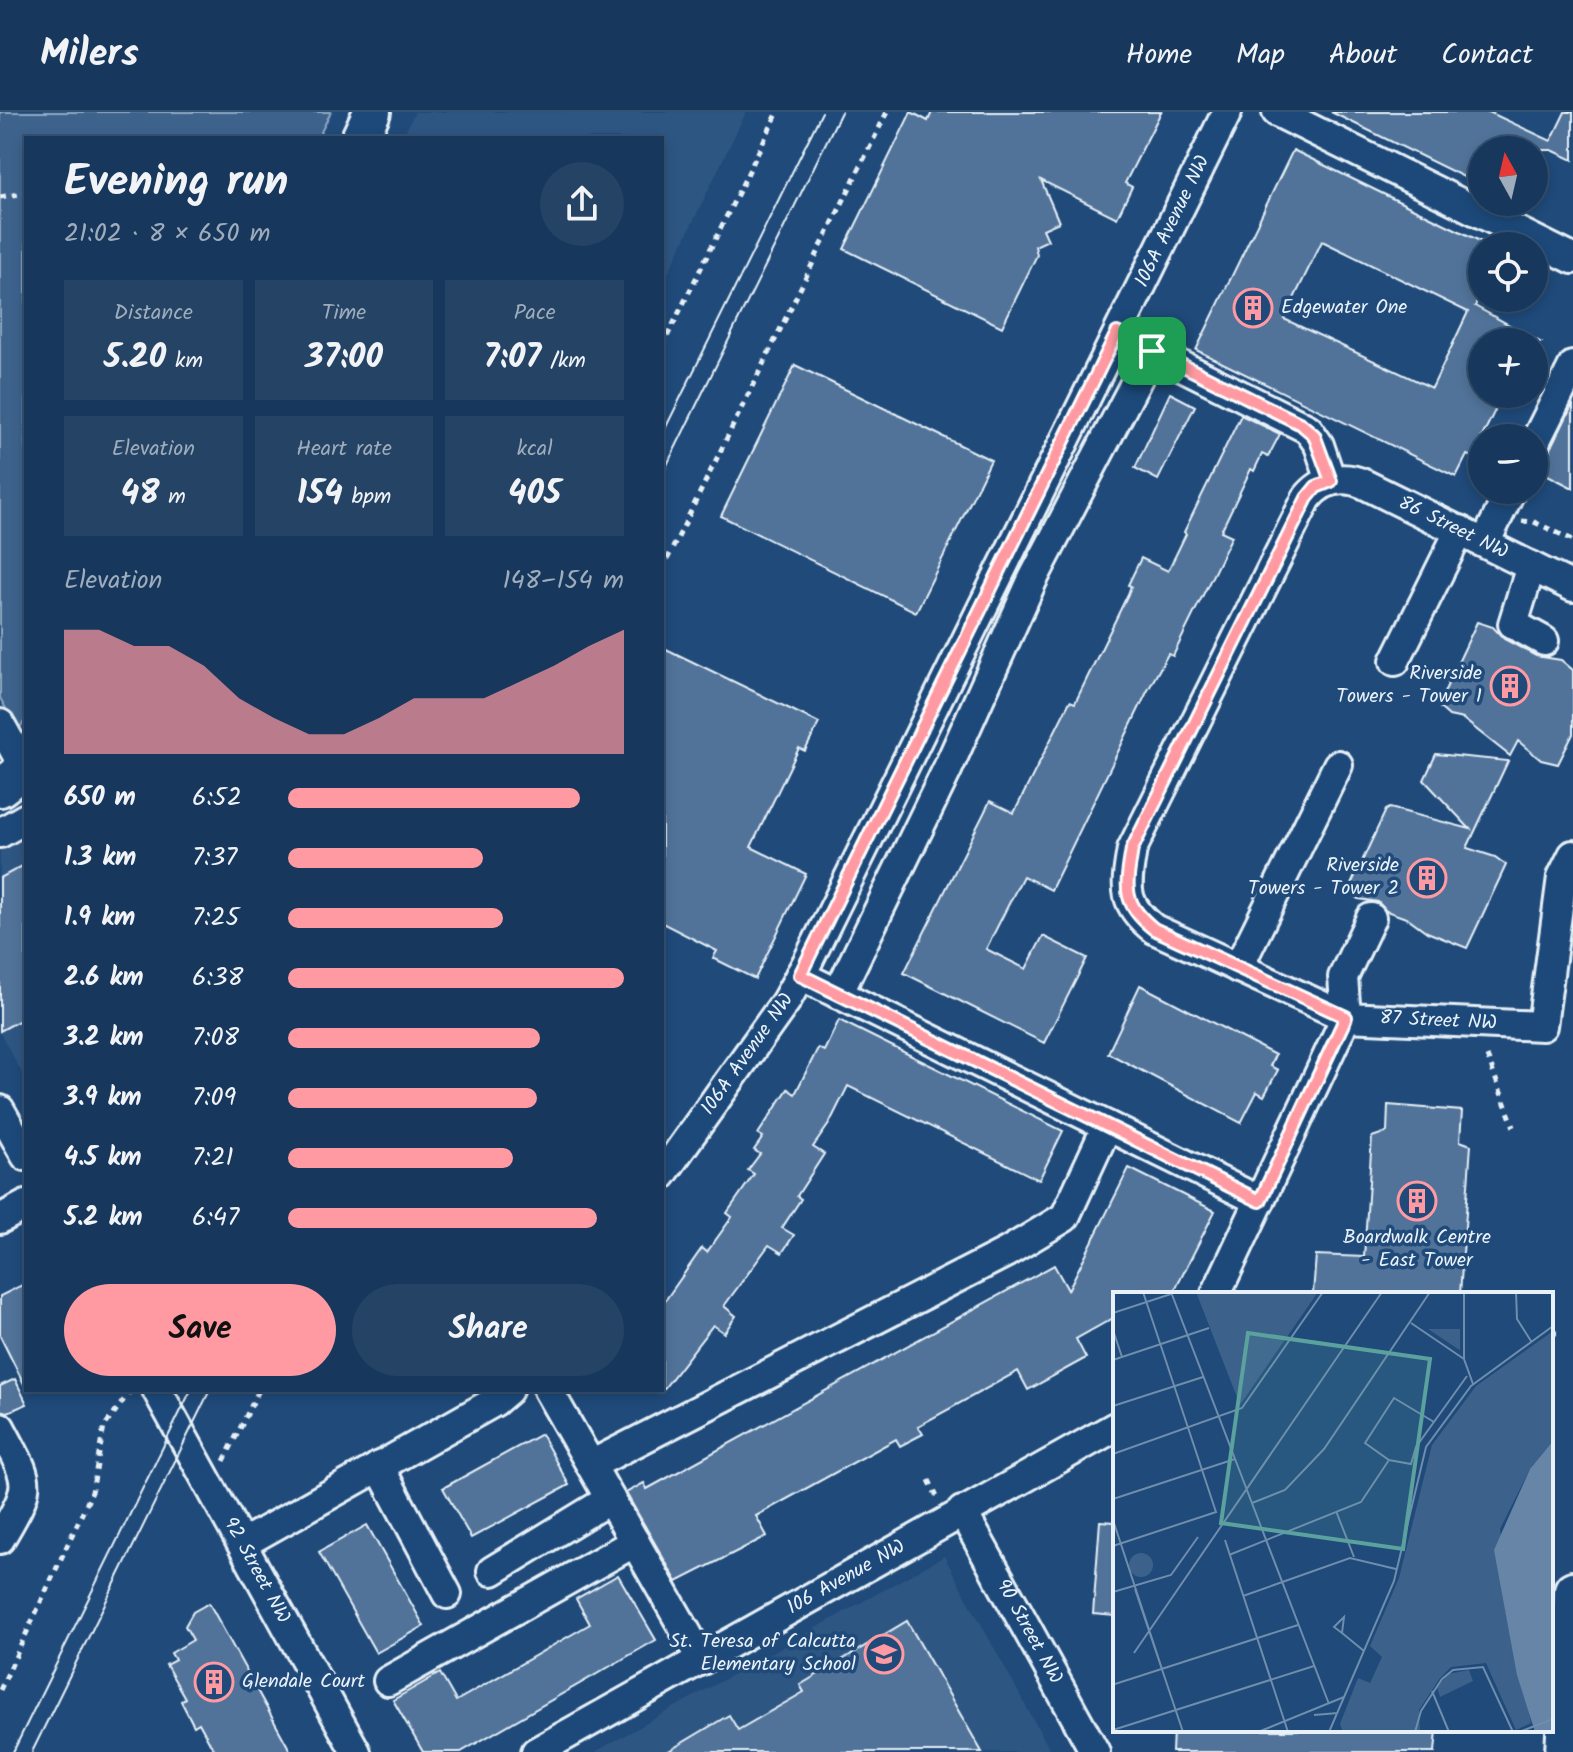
<!DOCTYPE html>
<meta charset="utf-8">
<style>
body{margin:0;font-family:Kalam,sans-serif;background:#244365;color:#f1f3f6;height:100vh;display:flex;flex-direction:column;font-size:30px;white-space:nowrap}
*{box-sizing:border-box;margin:0}
p{font-size:26px;color:#9eacbb}
.icon{flex:none;width:44px;height:44px;fill:none;stroke:currentColor;stroke-width:2;stroke-linecap:round;stroke-linejoin:round}
.map{position:relative;flex:1;overflow:hidden}
.panel{position:absolute;left:24px;top:24px;width:640px;height:1256px;display:flex;flex-direction:column;background:#17385c;border-radius:0px;box-shadow:0 4px 12px #0003,0 0 0 2px #365272}
.panel>*{flex:none}
.needle{width:52px;rotate:352deg}
.fabs{position:absolute;left:1468px;top:24px;display:grid;gap:16px}
.fabs a{display:grid;place-items:center;width:80px;height:80px;border-radius:50%;background:#17385c;box-shadow:0 4px 12px #0003,0 0 0 2px #365272;font-size:40px}
.pin{position:absolute;display:grid;place-items:center;width:68px;height:68px;color:#fff;margin:-34px;border-radius:16px;box-shadow:0 4px 12px #0006}
.round{display:grid;place-items:center;flex:none;width:84px;height:84px;border-radius:42px;background:#244365}
.headline{display:flex;align-items:center;justify-content:space-between;height:136px;padding:0 40px}
h1{font-size:44px;font-weight:700;line-height:60px}
.stats{display:grid;grid-template-columns:repeat(3,1fr);gap:12px;height:136px;padding:8px 40px}
.stats div{display:grid;align-content:center;border-radius:0px;background:#244365;text-align:center}
.stats b{font-size:34px;font-weight:700}
.stats small{font-size:22px;font-weight:400}
.stats p{font-size:22px}
.chart{height:224px;padding:16px 40px}
.chart p{display:flex;justify-content:space-between}
.chart svg{width:100%;height:144px;margin-top:8px;fill:#ff9aa2;opacity:.7}
.action{display:flex;gap:16px;margin-top:auto;padding:16px 40px}
.action a{flex:1;height:92px;border-radius:48px;background:#ff9aa2;color:#111;font-size:32px;font-weight:700;line-height:92px;text-align:center}
.action a+a{background:#244365;color:#f1f3f6}
ul{padding:0 40px;list-style:none;font-size:26px}
li{display:grid;grid-template-columns:128px 96px 1fr;align-items:center;height:60px}
li i{height:20px;border-radius:10px;background:#ff9aa2}
header{display:flex;align-items:center;gap:48px;box-sizing:border-box;height:112px;padding:0 40px;background:#17385c;border-bottom:2px solid #365272}
header strong{font-size:38px}
nav{display:flex;gap:44px;margin-inline-start:auto;font-size:28px}
.map>svg:first-child{display:block}
.built{fill:#2e5683}
.green{fill:#3c628c;stroke:#92aac2;stroke-width:2}
.building{fill:#517399;stroke:#e8f1f8;stroke-width:2;fill-rule:evenodd}
.lines{fill:none;stroke-linecap:round;stroke-linejoin:round}
.minor-casing{stroke:#e8f1f8;stroke-width:34}
.major-casing{stroke:#e8f1f8;stroke-width:42}
.path{stroke:#e8f1f8;stroke-width:5;stroke-dasharray:6 6;stroke-linecap:butt}
.minor{stroke:#1f4a7a;stroke-width:28}
.major{stroke:#1f4a7a;stroke-width:36}
.tram{stroke:#e8f1f8;stroke-width:2}
.route-casing{stroke:#fff;stroke-width:16}
.route{stroke:#ff9aa2;stroke-width:10}
.labels{text-anchor:middle;dominant-baseline:central;stroke-width:7;stroke-linejoin:round;paint-order:stroke}
.street-label{font-size:20px;fill:#e8f1f8;stroke:#1f4a7a}
.poi-label{font-size:20px;fill:#e8f1f8;stroke:#1f4a7a;text-anchor:end}
.inset-road{fill:none;stroke:#6f8dac;stroke-width:2}
.view{fill:#5ba19e;fill-opacity:0.15;stroke:#5ba19e;stroke-width:4}
.inset-edge{fill:none;stroke:#e8f1f8;stroke-width:4}
</style>
<header>
<strong>Milers</strong>
<nav><a>Home</a><a>Map</a><a>About</a><a>Contact</a></nav>
</header>
<div class="map">
<svg width="1573" height="1640" viewBox="0 0 1573 1640">
<rect width="100%" height="100%" fill="#1f4a7a"/>
<filter id="ink" filterUnits="userSpaceOnUse"><feTurbulence type="fractalNoise" baseFrequency=".0125" numOctaves="2"/><feDisplacementMap in="SourceGraphic" scale="16" xChannelSelector="R" yChannelSelector="G"/><feConvolveMatrix kernelMatrix="1 2 1 2 8 2 1 2 1" color-interpolation-filters="sRGB"/></filter>
<g filter="url(#ink)">
<g class="built">
<polygon points="415,0 746,0 662,174 662,26 402,26"/>
<polygon points="26,700 26,968 0,921 0,715"/>
<polygon points="944,1444 1051,1640 595,1640"/>
</g>
<polygon class="green" points="0,0 331,0 318,26 26,26 26,607 18,618 0,586"/>
<g class="building">
<polygon points="911,0 928,9 932,0 1161,0 1125,71 1132,75 1117,106 1041,68 1059,110 1043,117 1048,128 1035,134 1037,143 1002,215 844,137"/>
<polygon points="1331,0 1489,0 1551,29 1565,0 1573,0 1573,48 1552,38 1482,38 1482,74"/>
<path d="M 1293,38 L 1482,130 L 1482,179 L 1475,194 L 1540,230 L 1482,230 L 1482,282 L 1503,282 L 1472,345 L 1467,343 L 1456,365 L 1196,238 ZM 1322,129 L 1468,200 L 1432,276 L 1284,207 Z"/>
<polygon points="795,253 991,348 916,500 721,404"/>
<polygon points="1170,281 1195,294 1158,368 1135,356"/>
<polygon points="1573,292 1573,376 1540,359"/>
<polygon points="1241,303 1280,322 1268,345 1262,342 1254,359 1251,357 1221,419 1232,424 1173,544 1168,542 1147,580 1051,778 1023,764 986,837 1026,857 1043,824 1087,846 1044,931 904,861 990,689 1014,701 1070,589 1075,591 1128,482 1131,474 1128,473 1141,446 1168,459 1186,422 1184,420"/>
<polygon points="1477,510 1493,515 1504,527 1536,544 1561,548 1573,558 1573,622 1558,652 1541,648 1518,629 1510,644 1463,607 1449,604 1440,596 1440,589"/>
<polygon points="662,535 819,611 805,639 799,636 751,735 806,762 755,867 713,846 717,839 662,811"/>
<polygon points="1436,642 1508,649 1467,736 1495,745 1506,753 1467,836 1427,820 1409,807 1386,799 1378,790 1359,787 1348,779 1386,698 1390,696 1470,717 1424,668"/>
<polygon points="26,752 26,905 0,919 0,766"/>
<polygon points="1140,873 1275,943 1270,954 1278,958 1264,984 1257,980 1241,1011 1108,941"/>
<polygon points="839,908 1063,1019 1039,1068 848,974 829,1012 813,1035 824,1042 797,1084 801,1087 782,1116 794,1123 782,1141 769,1133 724,1194 736,1204 724,1221 713,1213 662,1279 662,1193 702,1136 707,1140 732,1105 727,1101 754,1062 748,1058 760,1042 754,1038 763,1025 758,1022 788,977 795,982 818,936 824,939"/>
<polygon points="1388,993 1462,999 1460,1029 1471,1033 1460,1182 1313,1182 1316,1143 1364,1145 1372,1025 1387,1020"/>
<polygon points="1129,1056 1215,1099 1173,1182 1115,1182 1115,1205 1076,1227 1086,1246 1028,1278 1018,1259 918,1314 923,1322 900,1334 896,1327 756,1404 767,1424 677,1470 626,1381 644,1371 647,1377 1054,1153 1068,1178"/>
<polygon points="26,1171 26,1276 0,1224 0,1184"/>
<polygon points="15,1267 27,1292 8,1300 0,1298 0,1274"/>
<polygon points="541,1322 569,1373 471,1426 443,1376"/>
<polygon points="1100,1409 1115,1410 1115,1504 1093,1502"/>
<polygon points="367,1413 424,1514 376,1541 319,1440"/>
<polygon points="618,1463 656,1528 461,1640 423,1640 393,1588 440,1561 456,1589 590,1512 576,1487"/>
<polygon points="209,1491 291,1640 215,1640 199,1611 194,1614 181,1589 185,1586 166,1553 175,1548 171,1541 193,1528 185,1514 193,1500"/>
<polygon points="907,1509 982,1640 667,1640 729,1603 738,1618 804,1580 800,1573"/>
<polygon points="1173,1618 1437,1618 1435,1640 1172,1640"/>
</g>
<g class="lines">
<g class="minor-casing">
<g id="minor">
<polyline points="1277,0 1573,147"/>
<polyline points="1138,232 1308,317 1319,333 1331,369"/>
<polyline points="1534,332 1573,254"/>
<polyline points="1485,431 1511,378"/>
<polyline points="1531,454 1513,512 1544,529"/>
<path id="s1" d="M 1573,475 L 1364,372 C 1343,363 1322,367 1307,386 L 1132,737 C 1126,775 1121,791 1154,817 L 1346,905 L 1542,914 L 1562,765 L 1573,743"/>
<polyline points="1395,549 1460,418"/>
<polyline points="0,612 26,659"/>
<polyline points="0,721 26,706"/>
<polyline points="1238,856 1338,653"/>
<polyline points="800,863 1260,1089"/>
<polyline points="838,882 947,658 1032,469 1152,239"/>
<polyline points="0,998 26,1044"/>
<path id="s2" d="M 662,1063 L 786,889 L 808,849 L 1227,0"/>
<polyline points="0,1107 26,1093"/>
<polyline points="1216,1182 1346,905 1343,865 1371,806"/>
<path id="s3" d="M 157,1278 L 356,1640"/>
<polyline points="548,1278 702,1548"/>
<path d="M 0,1315 C 31,1374 34,1369 0,1427"/>
<polyline points="591,1353 1007,1140 1065,1105 1107,1014"/>
<polyline points="379,1354 447,1482"/>
<path id="s4" d="M 962,1399 L 1095,1640"/>
<polyline points="242,1432 494,1290 508,1278"/>
<polyline points="492,1459 610,1387"/>
<polyline points="388,1569 635,1430"/>
<path id="s5" d="M 536,1640 L 1115,1315"/>
</g>
</g>
<g class="major-casing">
<g id="major">
<polyline points="360,26 372,0"/>
<polyline points="0,676 26,656"/>
<polyline points="1564,1640 1573,1478"/>
</g>
</g>
<g class="path">
<polyline points="0,85 26,81"/>
<polyline points="662,235 778,0"/>
<polyline points="1522,409 1534,410 1573,428"/>
<polyline points="662,458 887,0"/>
<polyline points="1487,944 1514,1015"/>
<polyline points="1551,1221 1557,1221"/>
<polyline points="224,1349 259,1278"/>
<polyline points="929,1368 937,1385"/>
<polyline points="0,1578 92,1380 104,1315 131,1278"/>
</g>
<use href="#minor" class="minor"/>
<use href="#major" class="major"/>
<g class="tram">
<polyline points="662,323 822,0"/>
<polyline points="662,363 841,0"/>
<polyline points="13,1640 191,1278"/>
<polyline points="32,1640 210,1278"/>
</g>
</g>
</g>
<g class="lines" filter="url(#ink)">
<g class="route-casing">
<path id="route" d="M 1117,221 L 1301,312 L 1314,323 L 1331,369 L 1316,375 L 1307,386 L 1132,737 C 1126,775 1121,791 1154,817 L 1346,905 L 1260,1089 L 800,863 Z"/>
</g>
<use href="#route" class="route"/>
</g>
<defs>
<g id="building-ring" transform="scale(2)"><circle r="9.5" fill="#1f4a7a" stroke="#ff9aa2" stroke-width="1.5"/><path d="M-4-6H4V6H1V3H-1V6H-4ZM-2.5-4.3h1.7v1.8h-1.7ZM.8-4.3h1.7v1.8H.8ZM-2.5-1h1.7V.8h-1.7ZM.8-1h1.7V.8H.8Z" fill="#ff9aa2"/></g>
<g id="school-ring" transform="scale(2)"><circle r="9.5" fill="#1f4a7a" stroke="#ff9aa2" stroke-width="1.5"/><path d="M0-5L7-2L0 1L-7-2ZM-4 1L0 2.5L4 1V4Q0 6-4 4Z" fill="#ff9aa2"/></g>
</defs>
<g fill-rule="evenodd">
<use href="#building-ring" x="1253" y="196"/>
<use href="#building-ring" x="1510" y="574"/>
<use href="#building-ring" x="1427" y="766"/>
<use href="#building-ring" x="1417" y="1089"/>
<use href="#school-ring" x="884" y="1542"/>
<use href="#building-ring" x="214" y="1570"/>
</g>
<g class="labels">
<g class="street-label">
<text stroke="none"><textPath href="#s2" startOffset="1084">106A Avenue NW</textPath></text>
<text transform="translate(1453 416) rotate(26)">86 Street NW</text>
<text stroke="none"><textPath href="#s1" startOffset="1082">87 Street NW</textPath></text>
<text stroke="none"><textPath href="#s2" startOffset="148">106A Avenue NW</textPath></text>
<text stroke="none"><textPath href="#s3" startOffset="206">92 Street NW</textPath></text>
<text stroke="none"><textPath href="#s5" startOffset="356">106 Avenue NW</textPath></text>
<text stroke="none"><textPath href="#s4" startOffset="138">90 Street NW</textPath></text>
</g>
<g class="poi-label">
<text x="1281" y="196" text-anchor="start">Edgewater One</text>
<text x="1482" y="562">Riverside<tspan x="1482" dy="23">Towers - Tower 1</tspan></text>
<text x="1399" y="754">Riverside<tspan x="1399" dy="23">Towers - Tower 2</tspan></text>
<text x="1417" y="1126" text-anchor="middle">Boardwalk Centre<tspan x="1417" dy="23">- East Tower</tspan></text>
<text x="856" y="1530">St. Teresa of Calcutta<tspan x="856" dy="23">Elementary School</tspan></text>
<text x="242" y="1570" text-anchor="start">Glendale Court</text>
</g>
</g>
<g transform="translate(1113 1180)">
<rect width="440" height="440" fill="#1f4a7a"/>
<path d="M 83,0 L 205,0 L 127,113 ZM 315,37 L 347,37 L 347,58 L 345,57 ZM 440,39 L 440,149 L 417,177 L 387,237 L 418,431 L 403,438 L 373,371 L 338,375 L 327,386 L 306,418 L 307,440 L 230,440 L 227,432 L 245,386 L 257,391 L 269,365 L 257,354 L 286,286 L 319,153 L 363,94 ZM16 273a12 12 0 1 1 24 0a12 12 0 1 1-24 0ZM 356,378 L 360,389 L 327,405 L 324,395 L 335,382 Z" fill="#3c628c"/>
<path d="M 440,149 L 440,440 L 422,440 L 404,383 L 381,258 L 417,177 Z" fill="#6685a7"/>
<path class="inset-road" d="M 58,0 L 216,412M 351,0 L 351,67 L 360,92M 403,0 L 404,27 L 418,49M 0,21 L 58,2M 298,31 L 351,67M 0,38 L 9,65M 0,68 L 96,36M 0,114 L 90,85M 321,130 L 281,106 L 252,151 L 276,168 L 298,172 L 303,155 L 354,84M 0,162 L 129,116 L 210,0M 0,207 L 122,167M 139,211 L 172,198 L 211,157 L 317,0M 223,219 L 241,265M 0,228 L 49,377M 112,248 L 175,440M 0,254 L 103,220 L 30,0M 116,263 L 248,210 L 276,168M 22,297 L 70,440M 0,300 L 58,283 L 85,245M 130,304 L 237,266 L 283,277M 229,341 L 231,325 L 221,335 L 229,341 L 251,359M 21,361 L 269,0M 2,392 L 185,333M 319,399 L 336,440M 201,423 L 225,421M 0,438 L 201,374M 145,440 L 231,405M 216,440 L 281,289 L 313,155 L 358,94 L 440,34M 302,440 L 308,419 L 329,387 L 340,378 L 370,375 L 400,440M 406,440 L 440,427"/>
<path class="view" d="M 135,41 L 317,67 L 290,257 L 108,231 Z"/>
<rect width="440" height="440" class="inset-edge"/>
</g>
</svg>
<div class="fabs">
<a><svg class="needle" viewBox="-14 -14 28 28"><path d="M0-13l5 13h-10z" fill="#e53935"/><path d="M0 13l5-13h-10z" fill="#9eacbb"/></svg></a>
<a><svg class="icon" aria-label="locate" viewBox="0 0 24 24"><circle cx="12" cy="12" r="6"/><path d="M12 2v4M12 18v4M2 12h4M18 12h4"/></svg></a>
<a>+</a>
<a>−</a>
</div>
<div class="pin" style="left:1152px;top:239px;background:#1e9e55"><svg class="icon" aria-label="arrive" viewBox="0 0 24 24"><path d="M6 21V4h12l-3 4 3 4H6"/></svg></div>
<section class="panel">
<div class="headline"><div><h1>Evening run</h1><p>21:02 · 8 × 650 m</p></div><a class="round"><svg class="icon" aria-label="share" viewBox="0 0 24 24"><path d="M12 15V3M7 8l5-5 5 5M5 13v7h14v-7"/></svg></a></div>
<div class="stats">
<div><p>Distance</p><b>5.20<small> km</small></b></div>
<div><p>Time</p><b>37:00</b></div>
<div><p>Pace</p><b>7:07<small> /km</small></b></div>
</div>
<div class="stats">
<div><p>Elevation</p><b>48<small> m</small></b></div>
<div><p>Heart rate</p><b>154<small> bpm</small></b></div>
<div><p>kcal</p><b>405</b></div>
</div>
<div class="chart"><p><span>Elevation</span>148–154 m</p>
<svg viewBox="0 0 160 44" preserveAspectRatio="none"><path d="M0 44V6L10 6L20 11L30 11L40 17L50 27L60 33L70 38L80 38L90 33L100 27L110 27L120 27L130 22L140 17L150 11L160 6V44z"/></svg>
</div>
<ul>
<li><b>650 m</b>6:52<i style="width:87%"></i></li>
<li><b>1.3 km</b>7:37<i style="width:58%"></i></li>
<li><b>1.9 km</b>7:25<i style="width:64%"></i></li>
<li><b>2.6 km</b>6:38<i style="width:100%"></i></li>
<li><b>3.2 km</b>7:08<i style="width:75%"></i></li>
<li><b>3.9 km</b>7:09<i style="width:74%"></i></li>
<li><b>4.5 km</b>7:21<i style="width:67%"></i></li>
<li><b>5.2 km</b>6:47<i style="width:92%"></i></li>
</ul>
<div class="action"><a>Save</a><a>Share</a></div>
</section>
</div>
